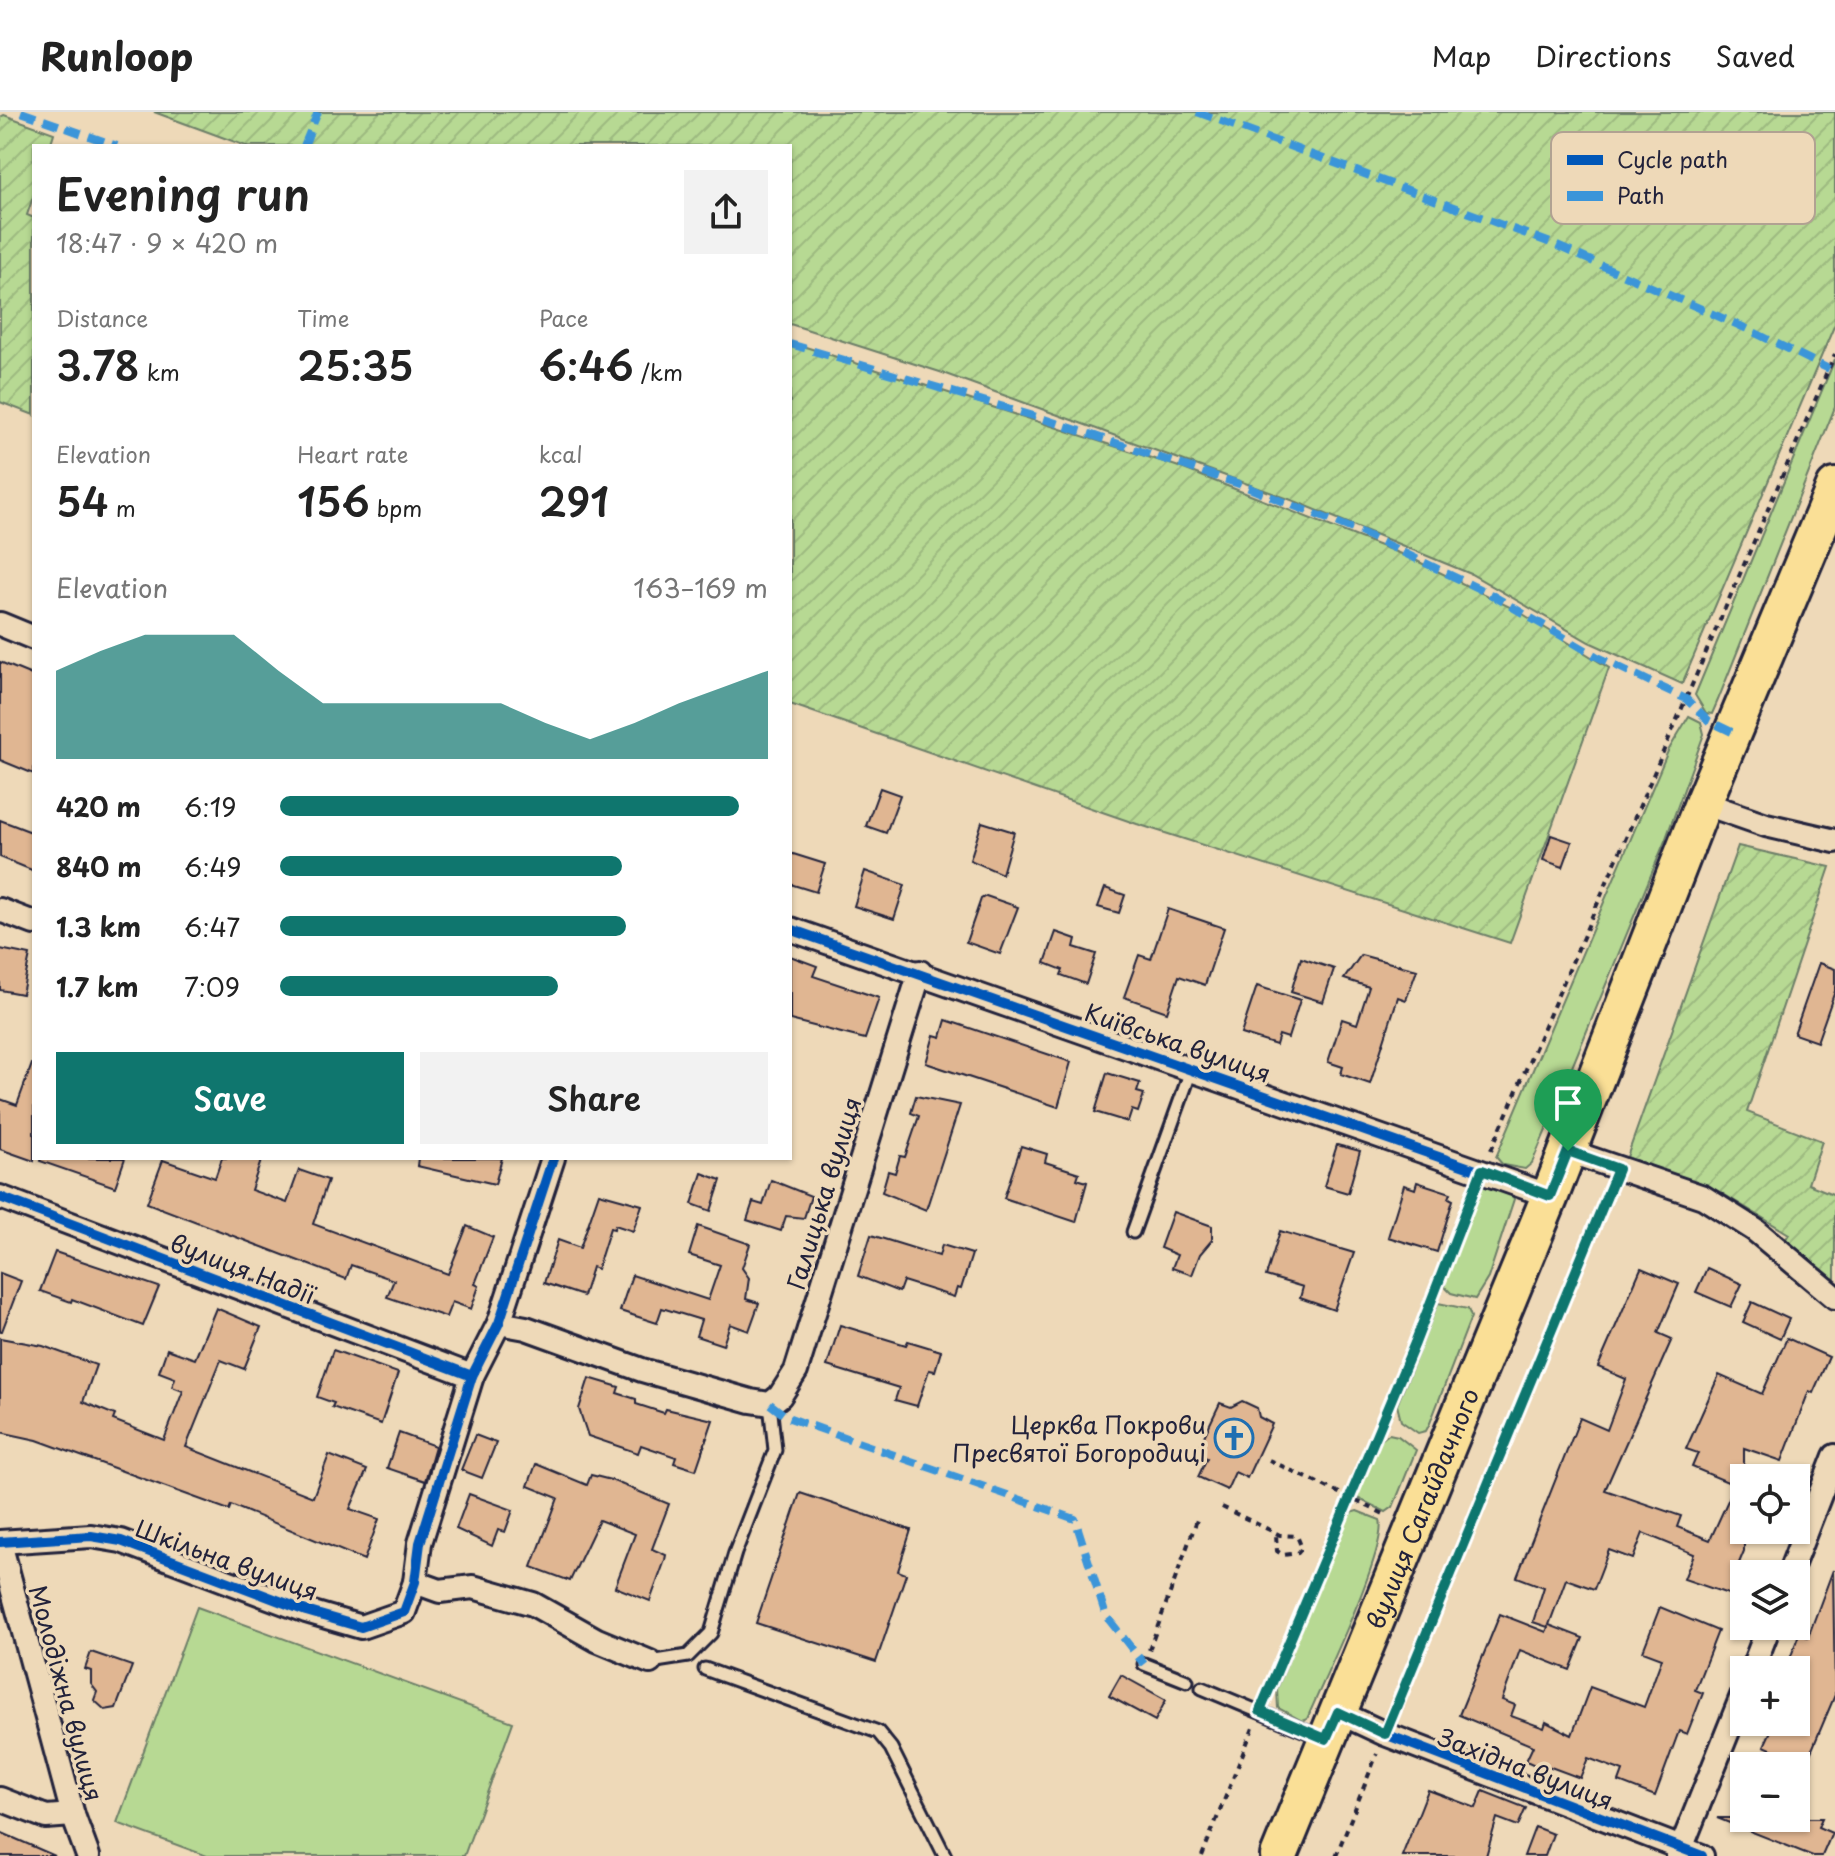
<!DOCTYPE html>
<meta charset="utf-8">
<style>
body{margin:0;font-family:"Playpen Sans",sans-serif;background:#f2f2f2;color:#222;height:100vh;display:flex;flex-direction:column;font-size:30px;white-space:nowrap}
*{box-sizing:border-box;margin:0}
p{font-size:26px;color:#767676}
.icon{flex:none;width:44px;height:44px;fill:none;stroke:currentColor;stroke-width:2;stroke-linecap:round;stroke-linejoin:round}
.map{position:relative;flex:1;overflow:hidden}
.panel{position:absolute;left:32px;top:32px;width:760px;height:1016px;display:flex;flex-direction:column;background:#fff;border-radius:0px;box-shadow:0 2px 6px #0004}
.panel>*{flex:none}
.buttons{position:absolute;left:1730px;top:1352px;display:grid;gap:16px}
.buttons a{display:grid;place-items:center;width:80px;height:80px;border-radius:0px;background:#fff;box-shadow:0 2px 6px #0004;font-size:40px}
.pin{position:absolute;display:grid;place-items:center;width:68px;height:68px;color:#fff;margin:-82px -34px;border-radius:50% 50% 50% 0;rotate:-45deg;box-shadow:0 0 8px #0007}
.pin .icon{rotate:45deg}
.round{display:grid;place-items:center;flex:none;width:84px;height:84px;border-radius:0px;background:#f2f2f2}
.headline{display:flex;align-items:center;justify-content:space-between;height:136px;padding:0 24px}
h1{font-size:44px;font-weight:600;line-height:60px}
.figures{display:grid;grid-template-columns:repeat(3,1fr);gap:12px;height:136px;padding:8px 24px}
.figures div{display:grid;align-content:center}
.figures b{font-size:40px;font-weight:600}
.figures small{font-size:22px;font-weight:400}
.figures p{font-size:22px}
.chart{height:224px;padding:16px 24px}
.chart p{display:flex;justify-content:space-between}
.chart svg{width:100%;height:144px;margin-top:8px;fill:#0f766e;opacity:.7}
.button{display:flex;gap:16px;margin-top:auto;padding:16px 24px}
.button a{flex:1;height:92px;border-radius:0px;background:#0f766e;color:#fff;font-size:32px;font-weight:600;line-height:92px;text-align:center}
.button a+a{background:#f2f2f2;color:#222}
ul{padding:0 24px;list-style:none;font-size:26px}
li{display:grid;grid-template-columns:128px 96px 1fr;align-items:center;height:60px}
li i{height:20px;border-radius:10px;background:#0f766e}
header{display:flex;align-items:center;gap:48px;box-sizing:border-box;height:112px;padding:0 40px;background:#fff;border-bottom:2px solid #e0e0e0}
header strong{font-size:38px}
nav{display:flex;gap:44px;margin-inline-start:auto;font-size:28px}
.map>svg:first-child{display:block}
.grass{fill:#b7d993;stroke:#6c7e67;stroke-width:2}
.garden{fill:url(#garden-furrows);stroke:#6c7e67;stroke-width:2}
.building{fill:#e0b692;stroke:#22223b;stroke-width:2}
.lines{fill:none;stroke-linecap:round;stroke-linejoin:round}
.lane-casing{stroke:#22223b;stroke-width:17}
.street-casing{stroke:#22223b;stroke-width:28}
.primary-casing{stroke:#22223b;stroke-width:42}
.path{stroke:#22223b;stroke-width:4;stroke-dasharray:6 6;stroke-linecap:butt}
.lane{stroke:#eed9b8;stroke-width:11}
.street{stroke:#eed9b8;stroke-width:22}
.primary{stroke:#fadf96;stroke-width:36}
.quiet{stroke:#3b95d9;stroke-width:8;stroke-dasharray:16 8;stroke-linecap:butt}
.cycleway-casing{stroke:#eed9b8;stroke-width:15}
.cycleway{stroke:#0057b8;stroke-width:10}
.route-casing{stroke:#fff;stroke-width:16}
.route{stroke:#0f766e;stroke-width:10}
.labels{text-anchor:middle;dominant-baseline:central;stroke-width:7;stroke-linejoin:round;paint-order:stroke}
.street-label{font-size:24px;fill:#22223b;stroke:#eed9b8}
.poi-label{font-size:24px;fill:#22223b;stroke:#eed9b8;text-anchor:end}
.key{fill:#eed9b8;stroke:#b1a292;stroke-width:2}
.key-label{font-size:22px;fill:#22223b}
</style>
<header>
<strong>Runloop</strong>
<nav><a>Map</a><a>Directions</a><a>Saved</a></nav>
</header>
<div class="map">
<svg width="1835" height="1744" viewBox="0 0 1835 1744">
<defs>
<pattern id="garden-furrows" width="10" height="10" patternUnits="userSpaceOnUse" patternTransform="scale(2)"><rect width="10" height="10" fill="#b7d993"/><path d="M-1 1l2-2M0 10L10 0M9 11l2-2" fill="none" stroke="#9dba80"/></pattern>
</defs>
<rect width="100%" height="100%" fill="#eed9b8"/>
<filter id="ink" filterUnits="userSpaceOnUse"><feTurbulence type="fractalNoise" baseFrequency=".0125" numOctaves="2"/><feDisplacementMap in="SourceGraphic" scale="16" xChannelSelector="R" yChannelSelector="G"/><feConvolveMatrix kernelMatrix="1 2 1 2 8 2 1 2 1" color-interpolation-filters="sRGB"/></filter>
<g filter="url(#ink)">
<g class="grass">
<polygon points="1835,247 1835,295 1718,588 1712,602 1706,601 1695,583"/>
<polygon points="1689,604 1701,610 1704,622 1665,729 1549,1011 1532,1051 1525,1057 1503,1053 1496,1045 1668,639"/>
<polygon points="1483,1070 1511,1080 1514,1087 1488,1166 1475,1187 1451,1181 1445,1175 1445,1167 1478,1073"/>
<polygon points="1438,1191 1468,1197 1471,1205 1430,1311 1426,1319 1418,1321 1401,1309 1397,1293"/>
<polygon points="1389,1322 1398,1324 1416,1338 1393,1395 1386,1400 1355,1385 1355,1382 1378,1330"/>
<path d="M 1357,1399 L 1380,1408 C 1388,1437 1322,1571 1307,1607 L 1302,1609 L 1278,1596 L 1277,1577 L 1342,1412 L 1350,1401 Z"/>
<polygon points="197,1495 513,1610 464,1744 207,1744 117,1711"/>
</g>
<g class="garden">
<polygon points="154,0 1835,0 1835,212 1682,572 1589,530 1471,462 1297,390 940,260 790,212 790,34 246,34"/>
<polygon points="4,3 54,21 50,34 34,34 34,82 27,103 34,106 34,303 0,290 0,5"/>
<polygon points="790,230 1176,354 1411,446 1518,499 1609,556 1510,831 1137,712 790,592"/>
<polygon points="1738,734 1830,755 1747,1000 1822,1029 1808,1072 1835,1083 1835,1175 1784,1130 1789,1122 1718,1079 1627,1045"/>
</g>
<g class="building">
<polygon points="0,550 34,564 34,662 0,648"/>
<polygon points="880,676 900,683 886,721 866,714"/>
<polygon points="0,708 34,721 34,759 0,745"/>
<polygon points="982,710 1014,720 1002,762 970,748"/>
<polygon points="1551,723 1572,730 1563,755 1543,748"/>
<polygon points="790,741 825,752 816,780 790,772"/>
<polygon points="865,759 905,773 894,807 854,794"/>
<polygon points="1105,776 1125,783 1119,801 1098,795"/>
<polygon points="986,784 1018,795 1000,842 966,830 981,787"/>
<polygon points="1168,797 1224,816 1205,873 1179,864 1167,900 1124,885 1139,843 1151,847"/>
<polygon points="1056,820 1076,827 1074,835 1096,842 1086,872 1061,863 1063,858 1045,851"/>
<polygon points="0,837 30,843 22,882 0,878"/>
<polygon points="1361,843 1417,858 1406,888 1398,885 1370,972 1341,962 1343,955 1328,950 1342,907 1357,912 1369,875 1344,867"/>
<polygon points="790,844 817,854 813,864 879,886 865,927 790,908"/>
<polygon points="1301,846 1334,857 1323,890 1291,880"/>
<polygon points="1819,851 1835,857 1835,879 1817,930 1794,922"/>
<polygon points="1257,874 1300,888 1288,926 1279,923 1276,933 1241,922"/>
<polygon points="946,908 1071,950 1058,995 926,951 934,923 941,925"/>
<polygon points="32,952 34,952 34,1049 0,1037 0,987 17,993"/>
<polygon points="1107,961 1140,971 1137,980 1144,982 1138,1000 1132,998 1128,1010 1095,1000"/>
<polygon points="916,984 960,993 926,1098 882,1080 888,1059 895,1061 900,1044 905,1045 919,1004 911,1001"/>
<polygon points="1337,1033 1360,1039 1348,1081 1324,1074"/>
<polygon points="1021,1034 1047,1042 1045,1050 1079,1061 1077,1067 1087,1070 1076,1110 1004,1086"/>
<polygon points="41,1046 125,1046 115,1075 40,1049"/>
<polygon points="222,1046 262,1046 251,1078 287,1091 299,1058 328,1068 313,1112 448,1162 467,1114 493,1125 475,1172 479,1174 471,1197 452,1190 446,1205 387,1185 394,1168 351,1153 346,1167 147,1091 163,1048 215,1066"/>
<polygon points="418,1046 502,1046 495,1072 417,1054"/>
<polygon points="702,1061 721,1068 711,1099 692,1092"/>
<polygon points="771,1068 811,1084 804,1106 786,1104 781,1119 747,1108 753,1090 763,1093"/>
<polygon points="1417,1070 1451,1081 1449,1086 1453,1088 1437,1140 1388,1125 1404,1073 1415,1077"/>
<polygon points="599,1081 642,1093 633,1119 615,1113 614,1117 610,1116 597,1157 592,1155 583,1184 544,1171 558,1128 580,1136"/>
<polygon points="1173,1100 1212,1114 1212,1128 1200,1142 1192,1163 1172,1156 1177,1143 1160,1136"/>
<polygon points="698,1114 750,1132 742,1156 749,1166 746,1187 759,1191 749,1219 730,1212 723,1233 696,1224 701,1208 662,1196 657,1211 620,1199 632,1163 708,1188 720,1153 689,1143"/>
<polygon points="1280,1119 1354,1141 1334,1198 1300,1186 1303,1175 1266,1164"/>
<polygon points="871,1123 939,1144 942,1133 972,1142 961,1177 957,1176 954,1185 903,1169 899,1180 858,1164"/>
<polygon points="55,1140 159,1175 143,1214 72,1187 71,1190 40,1179"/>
<polygon points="1641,1156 1679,1172 1658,1221 1672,1227 1605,1378 1681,1404 1677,1415 1710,1428 1735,1373 1692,1355 1698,1341 1686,1337 1719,1263 1762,1282 1787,1226 1829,1245 1813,1281 1809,1279 1782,1349 1744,1336 1744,1439 1739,1451 1746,1454 1734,1484 1684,1467 1694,1442 1643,1421 1633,1447 1609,1438 1594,1477 1566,1467 1549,1513 1583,1526 1570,1558 1520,1538 1502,1588 1515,1593 1511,1604 1544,1616 1546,1610 1572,1623 1590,1575 1644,1595 1662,1546 1643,1539 1660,1495 1718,1519 1695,1578 1703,1581 1687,1622 1679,1619 1655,1684 1619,1670 1623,1659 1588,1646 1580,1666 1548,1654 1546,1658 1526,1649 1533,1634 1459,1603 1500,1502 1546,1520 1548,1515 1533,1510 1544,1475 1517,1465 1580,1306 1607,1318 1626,1267 1598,1255"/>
<polygon points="1707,1156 1742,1172 1731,1195 1696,1180"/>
<polygon points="0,1161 21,1169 2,1219 0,1219"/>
<polygon points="1752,1190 1789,1207 1780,1227 1743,1210"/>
<polygon points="216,1196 261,1215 244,1257 221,1248 186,1335 313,1385 329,1343 367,1358 350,1397 379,1407 364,1448 231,1393 229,1398 37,1328 0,1320 0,1226 43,1234 96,1253 83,1290 115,1303 113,1308 164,1328 183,1279 172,1275 175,1266 159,1260 167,1237 195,1247"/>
<polygon points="840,1213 906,1233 908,1229 941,1239 935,1259 929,1258 917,1294 895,1288 899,1276 827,1254"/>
<polygon points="333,1238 398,1261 381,1312 332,1295 334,1291 317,1285"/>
<polygon points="589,1266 619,1275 617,1281 636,1287 636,1292 664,1301 666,1297 713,1308 696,1358 674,1351 676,1345 641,1333 638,1341 588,1324 579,1297"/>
<polygon points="1242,1289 1257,1296 1259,1305 1272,1312 1247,1366 1235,1360 1227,1378 1198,1365 1207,1346 1196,1341 1220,1291 1231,1295"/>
<polygon points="399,1321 435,1334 425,1369 387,1356"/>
<polygon points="475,1323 496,1331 482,1366 461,1358"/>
<polygon points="536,1352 587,1373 591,1363 611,1368 669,1392 652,1437 666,1443 665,1448 650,1489 615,1475 635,1422 599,1408 570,1469 532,1455 558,1386 528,1374"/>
<polygon points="800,1381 911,1418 898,1459 906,1462 876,1550 756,1511"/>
<polygon points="469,1382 513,1398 505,1420 498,1418 492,1434 456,1417"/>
<polygon points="1833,1458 1835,1583 1806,1652 1764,1634 1775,1610 1796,1610 1796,1558 1786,1558 1799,1522 1808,1525"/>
<polygon points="91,1540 132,1554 116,1596 105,1598 94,1588 97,1580 91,1572 91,1559 85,1557"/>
<polygon points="1121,1563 1166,1588 1155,1609 1109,1584"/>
<polygon points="1428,1678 1476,1696 1483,1679 1526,1696 1518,1714 1497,1706 1486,1744 1402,1744"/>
<polygon points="1717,1706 1822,1706 1818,1715 1832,1721 1822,1744 1813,1744"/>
<polygon points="1535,1715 1553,1722 1545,1744 1524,1744"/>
<polygon points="0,1720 55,1744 0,1744"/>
</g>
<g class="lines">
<g class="lane-casing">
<g id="lane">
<polyline points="1133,1120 1192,956"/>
<polyline points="650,1550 688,1544 711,1521 735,1441 775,1338 770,1292"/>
<polyline points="1144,1552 1187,1569"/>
<polyline points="705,1557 878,1620 891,1636 945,1744"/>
<polyline points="1202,1576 1322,1626"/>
</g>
</g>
<g class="street-casing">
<g id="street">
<polyline points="0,512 34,526"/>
<polyline points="1703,691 1766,713 1835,729"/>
<polyline points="0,798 34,811"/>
<polyline points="790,817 1550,1084"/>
<polyline points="1568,1039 1703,1085 1755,1118 1835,1185"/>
<polyline points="0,1085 472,1264"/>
<polyline points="499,1211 526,1216 642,1258 751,1289 770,1292 780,1284 796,1259 920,860"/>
<polyline points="0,1430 91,1424 121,1429 306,1499 361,1515 404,1500 415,1470 420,1431 472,1264 499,1211 553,1046"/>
<polyline points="0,1431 73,1703 88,1744"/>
<polyline points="1789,1462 1835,1344"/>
<polyline points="415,1470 440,1479 473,1475 533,1492 597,1528 650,1550"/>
<polyline points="1752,1558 1769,1514"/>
<polyline points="1338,1600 1385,1622 1702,1744"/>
<polyline points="0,1687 46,1705 73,1703"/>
<polyline points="1678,1744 1744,1579"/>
</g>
</g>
<g class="primary-casing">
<g id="primary">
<path id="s1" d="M 1279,1744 L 1550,1084 L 1703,691 L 1835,375"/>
</g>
</g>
<g class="path">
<polyline points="1491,1038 1835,242"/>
<polyline points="1269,1348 1386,1403"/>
<polyline points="1222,1395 1280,1423 1297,1424 1302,1436 1298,1441 1283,1443 1277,1439 1276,1422"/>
<polyline points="1149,1538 1197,1408"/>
<polyline points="1266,1586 1415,1231 1473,1080"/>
<polyline points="1393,1601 1611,1077"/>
<polyline points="1202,1744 1253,1616"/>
<polyline points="1336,1744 1377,1642"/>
</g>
<use href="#lane" class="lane"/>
<use href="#street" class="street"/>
<use href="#primary" class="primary"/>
<g class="quiet">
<polyline points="21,0 117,34"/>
<polyline points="1197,0 1548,130 1745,216 1829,257"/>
<polyline points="304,34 318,0"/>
<polyline points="790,232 1044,307 1239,372 1358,419 1490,482 1596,544 1686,587 1709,609 1732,620"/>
<polyline points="770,1292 787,1305 1075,1407 1106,1504 1144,1552"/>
</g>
<g class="cycleway-casing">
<g id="cycleway">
<polyline points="790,817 1550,1084"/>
<polyline points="0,1085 472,1264"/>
<polyline points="0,1430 91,1424 121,1429 306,1499 361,1515 404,1500 415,1470 420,1431 472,1264 499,1211 553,1046"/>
<polyline points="1338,1600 1385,1622 1702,1744"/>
</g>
</g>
<use href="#cycleway" class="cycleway"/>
</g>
</g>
<g class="lines" filter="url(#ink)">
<g class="route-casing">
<polygon id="route" points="1568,1039 1618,1057 1385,1622 1338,1600 1326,1627 1260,1599 1415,1231 1482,1058 1550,1084"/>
</g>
<use href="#route" class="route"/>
</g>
<defs>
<g id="church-ring" transform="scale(2)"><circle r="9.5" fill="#eed9b8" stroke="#1f6fb2" stroke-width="1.5"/><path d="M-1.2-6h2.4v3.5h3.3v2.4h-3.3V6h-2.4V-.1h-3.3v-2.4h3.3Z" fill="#1f6fb2"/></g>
</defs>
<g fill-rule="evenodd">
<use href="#church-ring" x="1234" y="1326"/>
</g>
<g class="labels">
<g class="street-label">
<text transform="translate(1178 930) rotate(19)">Київська вулиця</text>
<text transform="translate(823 1081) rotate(-73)">Галицька вулиця</text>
<text transform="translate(243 1156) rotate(21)">вулиця Надії</text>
<text stroke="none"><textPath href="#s1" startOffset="376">вулиця Сагайдачного</textPath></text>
<text transform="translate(227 1447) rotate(20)">Шкільна вулиця</text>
<text transform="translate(67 1581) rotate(75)">Молодіжна вулиця</text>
<text transform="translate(1526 1656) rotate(21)">Західна вулиця</text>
</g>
<g class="poi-label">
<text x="1206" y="1312">Церква Покрови<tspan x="1206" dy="28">Пресвятої Богородиці</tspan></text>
</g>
</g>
<rect x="1551" y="20" width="264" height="92" rx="12" class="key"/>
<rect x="1567" y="43" width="36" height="10" fill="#0057b8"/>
<rect x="1567" y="79" width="36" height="10" fill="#3b95d9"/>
<g class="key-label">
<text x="1617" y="56">Cycle path</text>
<text x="1617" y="92">Path</text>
</g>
</svg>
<div class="buttons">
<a><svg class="icon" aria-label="locate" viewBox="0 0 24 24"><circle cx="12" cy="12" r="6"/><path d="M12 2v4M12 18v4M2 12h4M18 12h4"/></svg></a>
<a><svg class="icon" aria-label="layers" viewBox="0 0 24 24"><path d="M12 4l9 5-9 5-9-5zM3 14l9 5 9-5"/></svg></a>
<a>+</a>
<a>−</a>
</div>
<div class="pin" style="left:1568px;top:1039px;background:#1e9e55"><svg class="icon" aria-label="arrive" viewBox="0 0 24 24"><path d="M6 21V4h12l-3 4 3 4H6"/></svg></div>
<section class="panel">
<div class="headline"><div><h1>Evening run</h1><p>18:47 · 9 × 420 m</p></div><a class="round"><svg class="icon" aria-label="share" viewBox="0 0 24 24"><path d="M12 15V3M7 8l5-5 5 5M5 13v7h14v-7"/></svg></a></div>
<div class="figures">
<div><p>Distance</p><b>3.78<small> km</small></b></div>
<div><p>Time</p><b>25:35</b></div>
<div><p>Pace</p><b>6:46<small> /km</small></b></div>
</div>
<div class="figures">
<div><p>Elevation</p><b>54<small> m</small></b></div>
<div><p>Heart rate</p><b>156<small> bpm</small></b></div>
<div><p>kcal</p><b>291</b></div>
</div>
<div class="chart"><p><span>Elevation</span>163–169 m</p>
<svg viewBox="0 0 160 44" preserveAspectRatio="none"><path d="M0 44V17L10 11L20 6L30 6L40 6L50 17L60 27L70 27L80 27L90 27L100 27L110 33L120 38L130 33L140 27L150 22L160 17V44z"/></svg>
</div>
<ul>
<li><b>420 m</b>6:19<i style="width:94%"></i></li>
<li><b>840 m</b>6:49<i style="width:70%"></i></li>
<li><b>1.3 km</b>6:47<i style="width:71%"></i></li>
<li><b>1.7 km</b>7:09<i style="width:57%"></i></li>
</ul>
<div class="button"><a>Save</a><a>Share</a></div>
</section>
</div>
